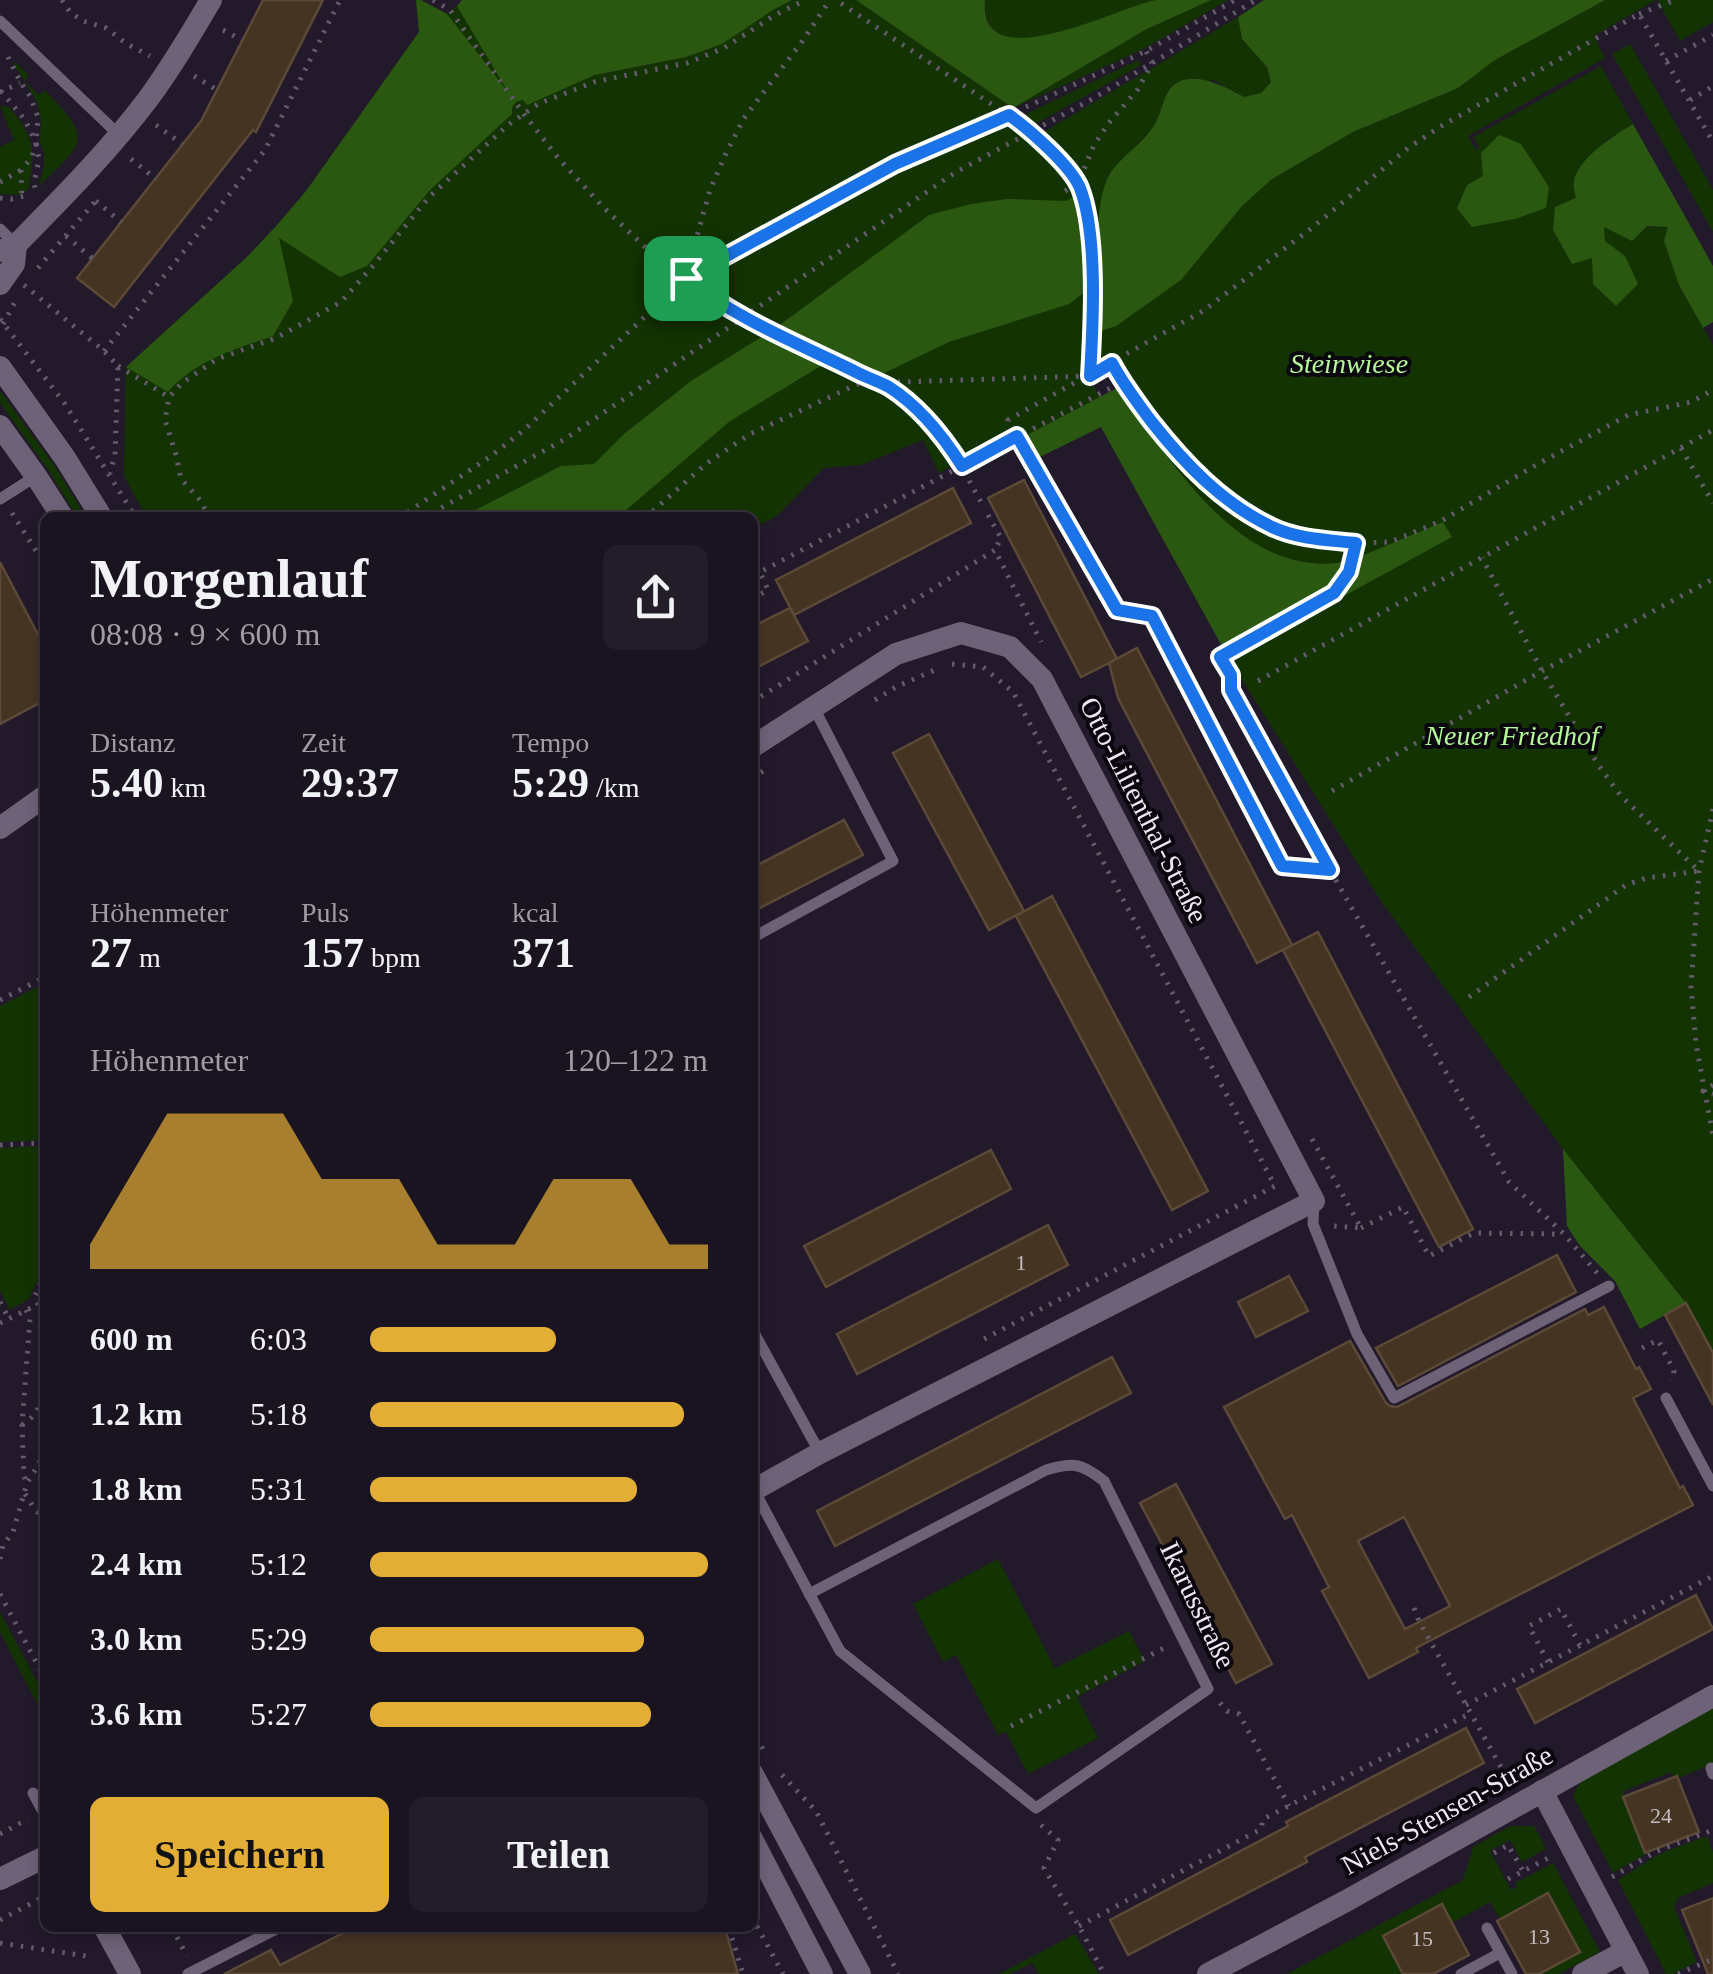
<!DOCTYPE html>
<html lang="de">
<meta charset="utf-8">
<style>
body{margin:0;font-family:"Times New Roman",serif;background:#231c29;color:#f1f3f6;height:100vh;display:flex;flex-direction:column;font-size:38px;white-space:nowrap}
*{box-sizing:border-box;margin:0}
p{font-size:32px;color:#9f9ea5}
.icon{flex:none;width:55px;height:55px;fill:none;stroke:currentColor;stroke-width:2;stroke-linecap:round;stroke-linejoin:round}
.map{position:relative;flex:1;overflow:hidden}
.side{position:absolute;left:40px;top:512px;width:718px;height:1420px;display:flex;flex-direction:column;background:#1a1320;border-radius:15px;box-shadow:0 5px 15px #0003,0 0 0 2px #38323e}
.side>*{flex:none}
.pin{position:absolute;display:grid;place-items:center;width:85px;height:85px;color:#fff;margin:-42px;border-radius:20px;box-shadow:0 5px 15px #0006}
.round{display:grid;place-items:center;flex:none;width:105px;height:105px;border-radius:15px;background:#231c29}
.headline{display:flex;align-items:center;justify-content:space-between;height:170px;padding:0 50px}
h1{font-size:55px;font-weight:600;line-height:75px}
.figures{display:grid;grid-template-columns:repeat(3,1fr);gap:15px;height:170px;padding:10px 50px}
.figures div{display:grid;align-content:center}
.figures b{font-size:42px;font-weight:600}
.figures small{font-size:28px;font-weight:400}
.figures p{font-size:28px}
.chart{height:280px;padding:20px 50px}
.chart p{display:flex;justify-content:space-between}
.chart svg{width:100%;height:180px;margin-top:10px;fill:#e3ae35;opacity:.7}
.primary-button{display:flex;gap:20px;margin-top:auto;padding:20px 50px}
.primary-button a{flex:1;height:115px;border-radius:15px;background:#e3ae35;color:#111;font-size:40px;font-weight:600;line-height:115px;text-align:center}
.primary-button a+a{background:#231c29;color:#f1f3f6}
ul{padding:0 50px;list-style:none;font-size:32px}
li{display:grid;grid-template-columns:160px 120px 1fr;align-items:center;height:75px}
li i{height:25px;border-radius:12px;background:#e3ae35}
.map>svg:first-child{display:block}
.green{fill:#133302}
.forest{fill:#2a5811}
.building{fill:#463423;stroke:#5c4937;stroke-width:2.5;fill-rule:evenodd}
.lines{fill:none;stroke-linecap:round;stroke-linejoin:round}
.path{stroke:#645b6c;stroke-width:5;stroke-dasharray:2.5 8;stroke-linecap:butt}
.lane{stroke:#6d6278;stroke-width:11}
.street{stroke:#6d6278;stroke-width:22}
.route-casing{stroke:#fff;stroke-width:20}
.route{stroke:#1a73e8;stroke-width:12}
.labels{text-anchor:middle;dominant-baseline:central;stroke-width:8;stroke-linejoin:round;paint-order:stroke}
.number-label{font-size:22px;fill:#c4bbc0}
.park-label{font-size:28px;font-style:italic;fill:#b4f898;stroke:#0a060e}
.street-label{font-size:28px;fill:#eee8f5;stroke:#0a060e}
</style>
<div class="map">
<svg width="1713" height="1974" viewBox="0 0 1713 1974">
<rect width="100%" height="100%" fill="#22192b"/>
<g class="green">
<path d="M 416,0 L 421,0 L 447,14 L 457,6 L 516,102 L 523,100 L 527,104 L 595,75 L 686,57 L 792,0 L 856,0 L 1013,108 L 1145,30 L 1211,0 L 1228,0 L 1144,49 L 1013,108 L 1024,118 L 1026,114 L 1138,60 L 1141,65 L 1034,125 L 1042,133 L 1238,17 L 1242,39 L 1267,67 L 1271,82 L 1261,93 L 1244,97 L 1213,80 L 1170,89 L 1154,127 L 1109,174 L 1099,212 L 1096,252 L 1097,331 L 1272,179 L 1353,132 L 1458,88 L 1495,60 L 1605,0 L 1656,0 L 1594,36 L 1605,58 L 1468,136 L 1476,150 L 1479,148 L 1473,137 L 1601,66 L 1633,124 L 1604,142 L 1592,258 L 1625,256 L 1604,241 L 1604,226 L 1669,227 L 1679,285 L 1713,345 L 1713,1353 L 1686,1303 L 1563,1149 L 1383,904 L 1229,659 L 1451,537 L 1443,523 C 1419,532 1395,542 1371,552 C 1362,555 1352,561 1342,562 C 1239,579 1170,459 1117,388 L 1126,383 L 1112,359 L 1087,373 L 1100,397 L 1025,436 L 1021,429 L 939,473 L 923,440 L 861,465 L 824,468 L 777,516 L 753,528 L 752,518 L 146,517 L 124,476 L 126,367 L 248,256 L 277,225 L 306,191 L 419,32 Z"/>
<path d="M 985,0 L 1156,0 C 1120,13 1042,46 1006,37 C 989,33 984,15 985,0 Z"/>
<polygon points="1657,0 1713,0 1713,22 1680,41"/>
<polygon points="1630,44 1713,190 1713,232 1612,54"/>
<path d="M 15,62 L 29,75 L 24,81 L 39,95 L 45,90 C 91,139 88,140 39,186 L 44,166 L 44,153 L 40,143 L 41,118 L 36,100 L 13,63 Z"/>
<path d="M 0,106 L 9,107 C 35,137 36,152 28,190 L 19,195 L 0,194 L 0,147 L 14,140 Z"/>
<polygon points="0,391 54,465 86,517 77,517 47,468 0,403"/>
<polygon points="45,983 45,1140 0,1142 0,1006"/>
<polygon points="45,1146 45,1264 29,1299 10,1310 0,1291 0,1148"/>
<polygon points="998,1559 1055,1668 1129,1631 1145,1661 1077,1697 1098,1738 1028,1774 1006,1732 998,1735 956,1655 943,1662 913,1604"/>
<polygon points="0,1612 45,1697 45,1719 0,1632"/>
<polygon points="1713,1706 1713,1764 1678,1778 1674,1778 1671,1772 1624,1791 1623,1797 1645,1852 1656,1848 1613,1873 1573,1796 1580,1782"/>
<polygon points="1510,1826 1534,1826 1546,1849 1522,1862 1510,1840 1490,1851 1511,1890 1517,1887 1515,1883 1553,1863 1600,1952 1559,1974 1539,1974 1580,1952 1500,1919 1490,1902 1452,1923 1442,1904 1383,1935 1403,1974 1287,1974 1463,1880 1473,1847"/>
<polygon points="1707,1836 1713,1852 1713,1883 1678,1898 1674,1907 1697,1962 1672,1974 1666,1974 1618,1880 1659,1854"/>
<polygon points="1075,1934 1099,1974 1039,1974 1032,1963 1010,1974 999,1974"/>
</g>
<g class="forest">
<path d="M 416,0 L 421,0 L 447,14 L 508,92 L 457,6 L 462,0 L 792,0 L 773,10 L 722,44 L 686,57 L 595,75 L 527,105 L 523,100 L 516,102 L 512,107 L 512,114 L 429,191 L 367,266 L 340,277 L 279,238 L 293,301 L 273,336 C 235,349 196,360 168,392 L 126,367 L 248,256 L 277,225 L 306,191 L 419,32 Z"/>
<path d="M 856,0 L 985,0 C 977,82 1121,6 1156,0 C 1173,0 1194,0 1211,0 L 1145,30 L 1013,108 Z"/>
<path d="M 1264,0 L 1605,0 L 1495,60 L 1458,88 L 1353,132 L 1272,179 L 1242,206 L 1181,280 L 1116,326 L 1097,332 C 1097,294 1091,202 1111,172 C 1123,155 1142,144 1153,127 C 1160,117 1162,103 1168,92 C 1185,65 1224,86 1244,97 L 1261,93 L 1271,82 L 1267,67 L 1242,39 L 1238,17 Z"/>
<path d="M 1633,124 L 1713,266 L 1713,322 L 1703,328 L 1679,285 L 1664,241 L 1668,227 L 1647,226 L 1632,241 L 1604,227 L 1605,241 L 1625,256 L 1638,284 L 1616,306 L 1593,284 L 1592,258 L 1572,264 L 1553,230 L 1555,207 L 1576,198 C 1575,193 1573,187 1574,181 C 1578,158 1615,135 1633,124 Z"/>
<polygon points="1499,135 1521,144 1549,187 1546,208 1515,219 1472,227 1457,208 1467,185 1483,176 1481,153"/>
<polygon points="1077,195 1086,254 1086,291 1069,304 949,342 882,374 871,373 834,358 730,421 618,517 462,517 561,466 594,464 624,434 691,381 777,327 929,215 971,204 1007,199 1066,201"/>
<path d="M 1117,388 C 1171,459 1239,579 1343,562 C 1352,561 1362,555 1371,552 C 1395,542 1419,532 1443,522 L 1452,537 L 1229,659 L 1101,427 L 1038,458 L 1025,436 Z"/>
<polygon points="1563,1149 1686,1303 1640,1329 1615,1281 1580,1246 1567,1226"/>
</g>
<g class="building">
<polygon points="263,0 323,0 256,132 253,130 114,307 77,278 201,121"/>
<polygon points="1024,480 1117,659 1081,677 988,498"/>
<polygon points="953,488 971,523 794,615 776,580"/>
<polygon points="0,562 45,648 45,700 0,724"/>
<polygon points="790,608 808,641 752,670 752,627"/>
<polygon points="1137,648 1292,945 1257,963 1118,698 1109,663"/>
<polygon points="929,734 1024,911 989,930 893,753"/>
<polygon points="844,820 863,855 752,912 752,868"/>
<polygon points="1052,896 1208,1191 1172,1210 1016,916"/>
<polygon points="1318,932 1473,1229 1439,1247 1283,950"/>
<polygon points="991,1150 1011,1189 826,1287 804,1246"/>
<polygon points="1048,1225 1068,1265 857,1374 837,1334"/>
<polygon points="1557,1255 1576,1292 1398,1386 1376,1348"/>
<polygon points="1289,1276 1308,1311 1256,1337 1238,1302"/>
<polygon points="1686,1303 1713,1353 1713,1405 1665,1315"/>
<path d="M 1604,1307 L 1636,1369 L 1639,1367 L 1651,1389 L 1633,1398 L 1680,1488 L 1683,1486 L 1693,1505 L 1416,1648 L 1418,1652 L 1369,1678 L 1322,1591 L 1329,1587 L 1292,1515 L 1285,1519 L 1224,1407 L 1350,1341 L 1386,1403 L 1390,1406 L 1397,1407 L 1585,1309 L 1588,1315 ZM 1404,1517 L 1450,1606 L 1405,1629 L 1358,1541 Z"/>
<polygon points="1112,1357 1131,1393 835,1546 817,1511"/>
<polygon points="1176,1484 1272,1664 1236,1683 1140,1503"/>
<polygon points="1696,1595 1713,1629 1535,1723 1517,1689"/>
<polygon points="1466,1728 1484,1763 1305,1857 1307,1862 1128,1955 1110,1920 1288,1826 1286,1822"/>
<polygon points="1677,1776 1699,1832 1645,1853 1623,1797"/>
<polygon points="1548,1893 1580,1952 1539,1974 1526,1974 1497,1921"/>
<polygon points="1713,1898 1713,1974 1708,1974 1682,1910"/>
<polygon points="1442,1904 1469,1955 1433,1974 1403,1974 1383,1936"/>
<polygon points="353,1928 725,1928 738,1974 224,1974 271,1950 280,1965"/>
</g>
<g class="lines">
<g class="path">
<polyline points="62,0 70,12 83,21 106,28 127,44 150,56"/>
<polyline points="433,0 450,10 523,113 559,159 603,207 668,269 745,317 890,388 916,409 948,443 981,502"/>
<polyline points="1639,14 1675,0"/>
<polyline points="223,30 242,40"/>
<polyline points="8,57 21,83 30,96 38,117 36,143 39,159 34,183 36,192"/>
<polyline points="1666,61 1713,35"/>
<polyline points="194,76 217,90"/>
<polyline points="1,91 25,120 36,143 32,157 21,170 22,198"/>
<polyline points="0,92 20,83"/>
<polyline points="1690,100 1713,86"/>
<polyline points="156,125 182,144"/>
<polyline points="131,159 156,179"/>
<polyline points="0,182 21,170"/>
<polyline points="1065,191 1078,184 1094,145 1108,124 1138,89 1152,63 1146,51"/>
<polyline points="0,198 11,199 29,195"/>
<polyline points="96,201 121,222"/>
<polyline points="66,236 93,259"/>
<polyline points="38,268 99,197"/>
<polyline points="686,275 710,190 726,153 744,118 801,43 830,0"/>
<polyline points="24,285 104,351 118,366 115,455 110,473"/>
<polyline points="0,319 65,404 136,518"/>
<polyline points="3,324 15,302"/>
<polyline points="104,351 265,150 340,0"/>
<polyline points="1112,363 1122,382 1176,452 1201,478 1235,505 1275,528 1316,539 1355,543 1390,542 1441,521 1536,465 1628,415 1691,402 1713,390"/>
<polyline points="118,366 169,397"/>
<polyline points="1681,448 1713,503"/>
<polyline points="12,513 45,565"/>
<polyline points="988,515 1001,538 995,550"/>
<polyline points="210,518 200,500 181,479 176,455 165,420 169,397 182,383 217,359 276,338 341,302 372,267 429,197 508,125 538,104 594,82 687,63 724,48 775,15 805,0"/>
<polyline points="399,518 491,456 524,430 686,278 895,163 1009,115 1146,51 1235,0"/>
<polyline points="423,518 565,439 956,172 1094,98 1256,0"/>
<polyline points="645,518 707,463 750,434 860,383 872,380 901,382 1089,376 1093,331 1091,255 1086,211 1078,184 1033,132 836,0"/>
<polyline points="752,599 768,590 760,572 1122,382"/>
<polyline points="952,664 983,667 1013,692 1275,1186 984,1339"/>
<polyline points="1258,681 1713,430"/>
<polyline points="875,700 896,687 937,669"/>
<polyline points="752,702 995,550 1041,642"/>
<polyline points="752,778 765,770"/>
<polyline points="1332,791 1542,671 1713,579"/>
<polyline points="1713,809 1699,871 1691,987 1696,1044 1713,1136"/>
<polyline points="1330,870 1231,690 1231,675 1221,657 1333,593 1349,572 1355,543"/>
<polyline points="1469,997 1626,885 1646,878 1699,871 1621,796 1599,766 1542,671 1482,558"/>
<polyline points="0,1000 45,977"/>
<polyline points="1713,1085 1703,1091 1713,1094"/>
<polyline points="1312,1139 1361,1228 1334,1226"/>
<polyline points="0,1145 45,1143"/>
<polyline points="1361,1228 1403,1207 1429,1256 1474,1233 1561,1234"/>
<polyline points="1597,1273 1564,1234 1509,1182 1330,870 1281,866 1152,616 1117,610 1008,420 1203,311 1313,227 1408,148 1443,125 1639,14 1713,142"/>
<polyline points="0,1302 9,1319"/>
<polyline points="38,1305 35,1296 45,1272"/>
<polyline points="26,1310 30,1318 22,1425 24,1476 27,1483"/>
<polyline points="0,1323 45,1301"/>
<polyline points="1642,1348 1658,1340 1674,1371 1671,1381"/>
<polyline points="22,1425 32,1417 45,1399"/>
<polyline points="25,1494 36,1511 45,1517"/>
<polyline points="0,1559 3,1545 13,1532 27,1483 39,1464 45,1443"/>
<polyline points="0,1594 45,1679"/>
<polyline points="1414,1608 1419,1621 1511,1785"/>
<polyline points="1548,1662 1529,1626 1561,1609 1580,1645"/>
<polyline points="1220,1703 1227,1711 1239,1714 1289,1806"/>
<polyline points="1466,1705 1713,1576"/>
<polyline points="1011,1726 1166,1647"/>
<polyline points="752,1728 764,1751"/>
<polyline points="782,1775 816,1811 898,1974"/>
<polyline points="1041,1825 1058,1840 1044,1868 1079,1926 1104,1974"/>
<polyline points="0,1834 28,1819"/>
<polyline points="1494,1853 1508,1845 1523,1871"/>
<polyline points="1612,1877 1657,1851 1713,1830"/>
<polyline points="1508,1879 1550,1857"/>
<polyline points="752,1917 783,1974"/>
<polyline points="0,1920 45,1896"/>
<polyline points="1079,1926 1261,1829 1263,1819 1471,1713"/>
<polyline points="172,1928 187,1956"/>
<polyline points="729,1928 743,1974"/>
<polyline points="0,1943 93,1957"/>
<polyline points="1678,1974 1713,1959"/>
</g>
<g class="lane">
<polyline points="0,21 119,135"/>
<polyline points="0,229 16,245"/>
<polyline points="0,499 36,476"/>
<polyline points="752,938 893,861 813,706"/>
<polyline points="1314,1201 1313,1224 1357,1334 1394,1398 1609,1286"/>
<polyline points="752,1329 820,1453"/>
<polyline points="1666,1398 1713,1486"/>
<path d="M 754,1490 L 840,1651 L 1036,1808 L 1208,1689 L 1104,1481 C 1081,1463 1074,1462 1046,1470 L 809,1594"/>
<polyline points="1711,1768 1713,1774"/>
<polyline points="33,1793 45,1815"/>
<polyline points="1487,1928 1512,1974"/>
<polyline points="188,1974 278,1928"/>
<polyline points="1461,1974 1500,1953"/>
</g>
<g class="street">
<path d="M 0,251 L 16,245 C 62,198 109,151 148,99 C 171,68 191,34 211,0"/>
<polyline points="0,284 14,264 16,245"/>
<polyline points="0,367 65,458 102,518"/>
<polyline points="0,426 36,476 63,518"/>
<polyline points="752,747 896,654 961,633 1010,647 1042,679 1314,1201 820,1453 752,1491"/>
<polyline points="0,828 45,796"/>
<polyline points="752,1773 860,1974"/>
<polyline points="1542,1791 1638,1974"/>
<polyline points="752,1839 822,1974"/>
<polyline points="0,1879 45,1857"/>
<polyline points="105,1928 130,1974"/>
<polyline points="1208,1974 1346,1901 1713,1696"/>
<polyline points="1583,1974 1626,1951"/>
</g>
</g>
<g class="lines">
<g class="route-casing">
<path id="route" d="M 1009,115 C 1029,129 1071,166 1080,188 C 1098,235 1093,324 1090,376 L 1112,363 C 1123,384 1137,402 1151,421 C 1185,464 1222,503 1272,527 C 1297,539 1328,540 1356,543 L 1349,572 L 1334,593 L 1220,657 L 1231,675 L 1231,690 L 1330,870 L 1282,866 L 1152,616 L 1117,610 L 1017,436 L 962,466 C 943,436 919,406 889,387 C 878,381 865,377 854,371 C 799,344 732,317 686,278 L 895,164 Z"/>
</g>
<use href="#route" class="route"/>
</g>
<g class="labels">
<g class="number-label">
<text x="1021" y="1262">1</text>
<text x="1661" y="1815">24</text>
<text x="1539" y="1936">13</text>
<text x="1422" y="1938">15</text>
</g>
<g class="park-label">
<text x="1349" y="363">Steinwiese</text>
<text x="1512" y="735">Neuer Friedhof</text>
</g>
<g class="street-label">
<text transform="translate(1144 810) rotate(63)">Otto-Lilienthal-Straße</text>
<text transform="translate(1198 1605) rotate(64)">Ikarusstraße</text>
<text transform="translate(1447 1810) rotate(-29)">Niels-Stensen-Straße</text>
</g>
</g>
</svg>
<div class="pin" style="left:686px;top:278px;background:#1e9e55"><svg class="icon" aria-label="arrive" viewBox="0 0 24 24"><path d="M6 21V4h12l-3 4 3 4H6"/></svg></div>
<section class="side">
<div class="headline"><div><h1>Morgenlauf</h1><p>08:08 · 9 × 600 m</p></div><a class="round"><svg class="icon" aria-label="share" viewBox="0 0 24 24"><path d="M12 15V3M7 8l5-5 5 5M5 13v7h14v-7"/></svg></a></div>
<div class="figures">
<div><p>Distanz</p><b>5.40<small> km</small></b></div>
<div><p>Zeit</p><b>29:37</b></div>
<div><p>Tempo</p><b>5:29<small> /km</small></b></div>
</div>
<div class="figures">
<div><p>Höhenmeter</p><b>27<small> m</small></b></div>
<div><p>Puls</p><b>157<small> bpm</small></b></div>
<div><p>kcal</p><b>371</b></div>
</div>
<div class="chart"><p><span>Höhenmeter</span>120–122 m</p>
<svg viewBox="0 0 160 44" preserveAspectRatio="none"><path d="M0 44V38L10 22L20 6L30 6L40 6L50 6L60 22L70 22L80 22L90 38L100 38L110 38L120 22L130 22L140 22L150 38L160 38V44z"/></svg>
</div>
<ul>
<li><b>600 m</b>6:03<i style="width:55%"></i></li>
<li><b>1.2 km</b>5:18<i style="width:93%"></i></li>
<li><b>1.8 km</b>5:31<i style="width:79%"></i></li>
<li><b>2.4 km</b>5:12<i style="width:100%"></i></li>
<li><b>3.0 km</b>5:29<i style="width:81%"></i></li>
<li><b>3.6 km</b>5:27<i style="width:83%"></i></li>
</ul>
<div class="primary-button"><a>Speichern</a><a>Teilen</a></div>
</section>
</div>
